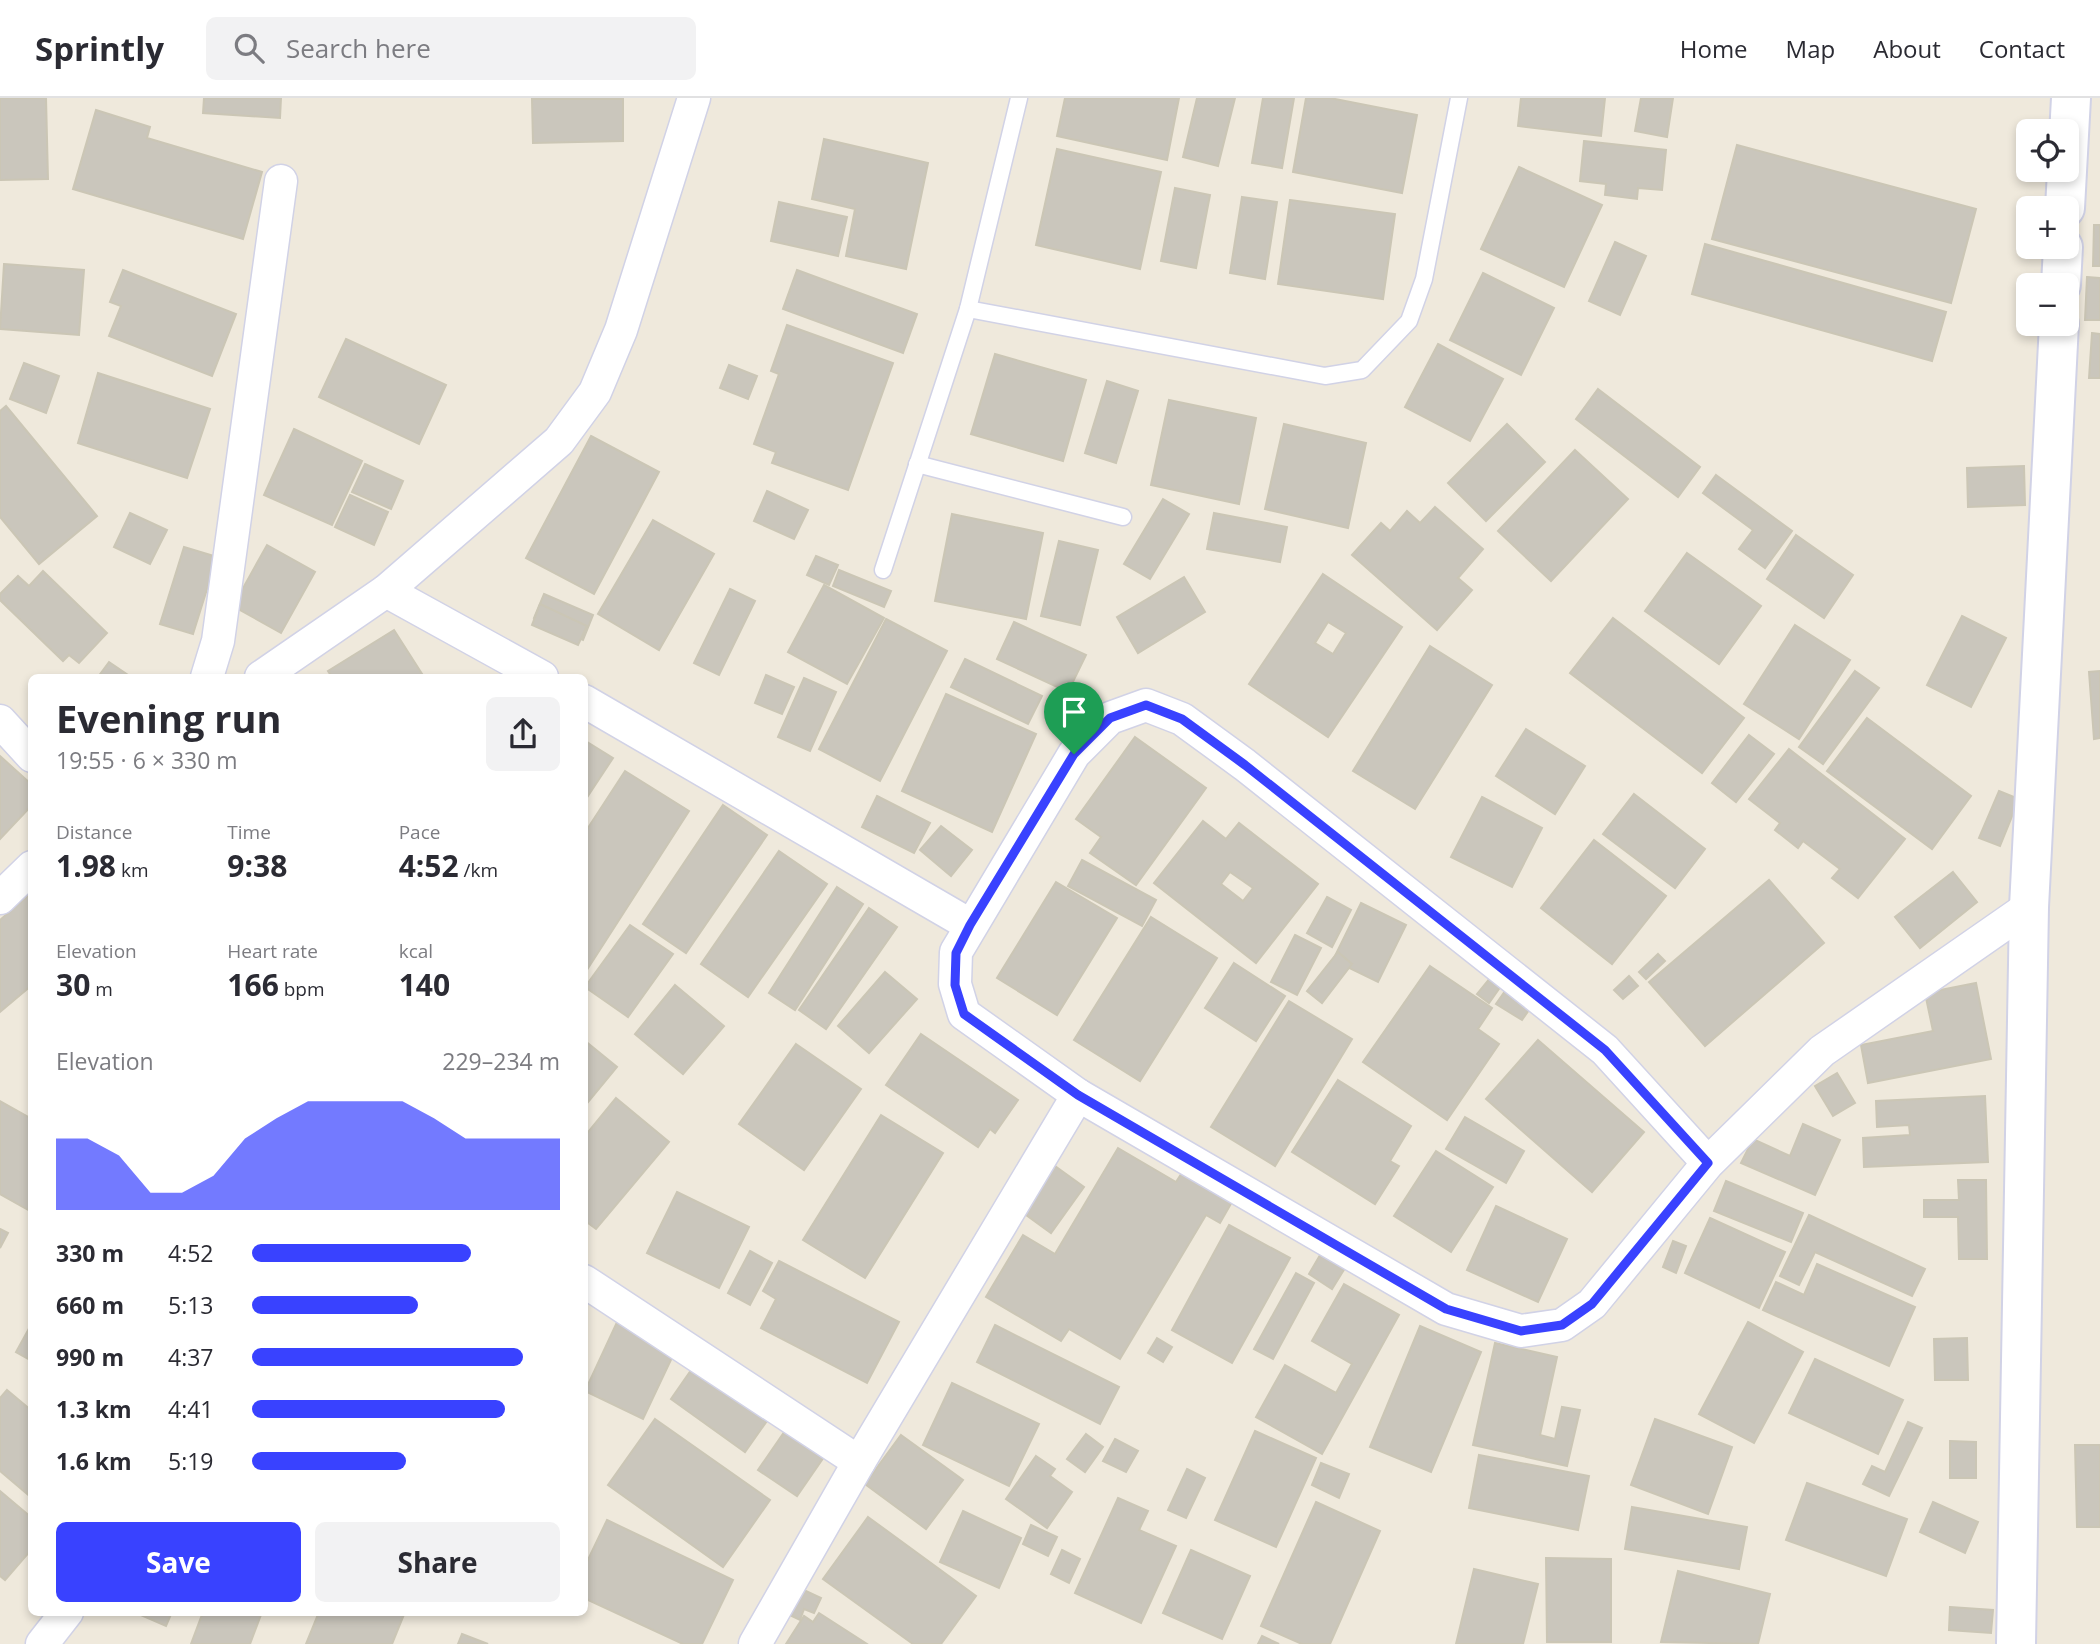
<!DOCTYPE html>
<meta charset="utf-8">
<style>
body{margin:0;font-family:"Open Sans",sans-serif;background:#f2f2f3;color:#2b2b33;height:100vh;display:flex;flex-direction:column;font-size:26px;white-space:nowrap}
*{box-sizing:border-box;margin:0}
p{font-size:23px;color:#7c7c81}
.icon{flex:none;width:38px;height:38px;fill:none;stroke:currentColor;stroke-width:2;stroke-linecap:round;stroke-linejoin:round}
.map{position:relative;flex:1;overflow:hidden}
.side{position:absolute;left:28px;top:576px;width:560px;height:942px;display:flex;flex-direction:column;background:#fff;border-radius:10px;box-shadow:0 4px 10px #0003}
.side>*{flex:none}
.fabs{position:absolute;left:2016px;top:21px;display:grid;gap:14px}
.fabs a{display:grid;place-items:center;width:63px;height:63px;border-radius:10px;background:#fff;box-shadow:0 4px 10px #0003;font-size:35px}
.pin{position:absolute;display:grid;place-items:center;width:60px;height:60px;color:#fff;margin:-72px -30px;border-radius:50% 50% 50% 0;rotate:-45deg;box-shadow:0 0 7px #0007}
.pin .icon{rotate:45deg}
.round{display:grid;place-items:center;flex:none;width:74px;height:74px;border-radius:10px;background:#f2f2f3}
.summary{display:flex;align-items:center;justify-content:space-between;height:119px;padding:0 28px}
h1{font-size:38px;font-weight:700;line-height:52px}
.stats{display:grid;grid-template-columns:repeat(3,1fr);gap:10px;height:119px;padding:7px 28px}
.stats div{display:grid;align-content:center}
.stats b{font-size:30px;font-weight:700}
.stats small{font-size:19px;font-weight:400}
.stats p{font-size:19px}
.chart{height:196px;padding:14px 28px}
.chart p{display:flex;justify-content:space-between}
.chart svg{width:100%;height:126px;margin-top:7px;fill:#3942ff;opacity:.7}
.primary-button{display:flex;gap:14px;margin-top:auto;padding:14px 28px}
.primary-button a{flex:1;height:80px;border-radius:10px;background:#3942ff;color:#fff;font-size:28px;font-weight:700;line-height:80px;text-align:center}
.primary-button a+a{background:#f2f2f3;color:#2b2b33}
ul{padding:0 28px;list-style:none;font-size:23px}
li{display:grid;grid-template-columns:112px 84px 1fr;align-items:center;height:52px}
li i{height:18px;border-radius:9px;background:#3942ff}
header{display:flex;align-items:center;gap:42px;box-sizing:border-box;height:98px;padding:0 35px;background:#fff;border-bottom:2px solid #e1e1e2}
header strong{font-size:33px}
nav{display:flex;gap:38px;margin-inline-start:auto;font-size:24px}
.search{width:490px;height:63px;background:#f2f2f3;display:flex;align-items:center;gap:18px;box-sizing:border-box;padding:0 24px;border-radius:10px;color:#7c7c81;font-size:26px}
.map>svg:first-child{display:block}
.building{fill:#cac6bc;stroke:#cbc6b5;stroke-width:2;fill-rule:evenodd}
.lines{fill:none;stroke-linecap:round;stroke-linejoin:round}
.service-casing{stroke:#d1d2e6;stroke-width:19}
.minor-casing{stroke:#d1d2e6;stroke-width:35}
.tertiary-casing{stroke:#d1d2e6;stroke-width:42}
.service{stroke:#fff;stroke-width:16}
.minor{stroke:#fff;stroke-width:32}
.tertiary{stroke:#fff;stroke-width:38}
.route-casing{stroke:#fff;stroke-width:14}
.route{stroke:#3942ff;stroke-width:9}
</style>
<header>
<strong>Sprintly</strong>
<div class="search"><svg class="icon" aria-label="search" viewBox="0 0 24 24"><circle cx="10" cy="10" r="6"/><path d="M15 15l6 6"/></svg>Search here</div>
<nav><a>Home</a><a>Map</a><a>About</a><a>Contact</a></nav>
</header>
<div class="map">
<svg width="2100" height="1546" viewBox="0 0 2100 1546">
<rect width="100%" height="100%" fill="#efe9dc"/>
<g class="building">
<polygon points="0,0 46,0 48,81 0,82"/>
<polygon points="204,0 281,0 280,20 203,15"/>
<polygon points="1065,0 1179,0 1167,62 1057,38"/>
<polygon points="1197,0 1235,0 1218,68 1183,59"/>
<polygon points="1263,0 1294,0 1282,70 1252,65"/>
<polygon points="1306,0 1330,0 1417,17 1402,95 1293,74"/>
<polygon points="1521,0 1605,0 1601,38 1518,28"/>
<polygon points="1641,0 1673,0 1667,39 1635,33"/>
<polygon points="532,1 623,1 623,43 533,45"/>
<polygon points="96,12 150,29 147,40 262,74 243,141 73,91"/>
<polygon points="824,41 928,65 906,171 846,158 855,111 812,101"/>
<polygon points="1584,43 1666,52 1662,92 1638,90 1637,101 1605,97 1606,86 1580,83"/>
<polygon points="1737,47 1976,111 1951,205 1712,141"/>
<polygon points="1057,51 1161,74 1140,171 1036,147"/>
<polygon points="1519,69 1602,107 1564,189 1481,151"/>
<polygon points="1175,90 1210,97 1196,170 1161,163"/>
<polygon points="1242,99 1277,104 1265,181 1230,175"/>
<polygon points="1290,102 1395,116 1383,201 1278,186"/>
<polygon points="779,104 847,119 838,158 771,143"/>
<polygon points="2094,127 2100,127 2100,168 2093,168"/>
<polygon points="1615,144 1646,158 1620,217 1589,203"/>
<polygon points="1705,146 1946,214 1932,263 1692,196"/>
<polygon points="4,166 84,172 79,237 0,231"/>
<polygon points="123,172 236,216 212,278 109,238 121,208 110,204"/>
<polygon points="797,172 917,216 903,255 783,211"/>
<polygon points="1483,175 1554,210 1521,277 1450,242"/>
<polygon points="2087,179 2100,180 2100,222 2085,222"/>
<polygon points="787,227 893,265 848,392 772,365 776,354 754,346 779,276 771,273"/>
<polygon points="2092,235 2100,236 2100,280 2089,280"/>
<polygon points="346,241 446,287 419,346 319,299"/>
<polygon points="1438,246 1503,281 1470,343 1405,309"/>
<polygon points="995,256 1086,282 1063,363 971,336"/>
<polygon points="24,265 59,278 46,315 10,301"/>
<polygon points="729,267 757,278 748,301 720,290"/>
<polygon points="98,275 210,311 187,380 78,345"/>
<polygon points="1107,283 1138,293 1116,365 1085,355"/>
<polygon points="1598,291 1700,369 1678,399 1576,321"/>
<polygon points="1169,302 1256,320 1239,406 1151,387"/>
<polygon points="6,308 97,418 39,466 0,419 0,313"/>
<polygon points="1284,326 1366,345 1348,430 1265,411"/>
<polygon points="1507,326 1545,364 1486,423 1448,385"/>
<polygon points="294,331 362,363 332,427 264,397"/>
<polygon points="591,338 659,374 594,496 526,460"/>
<polygon points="1575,352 1628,401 1551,483 1498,433"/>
<polygon points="365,366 403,383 391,411 352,394"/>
<polygon points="2024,368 2025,407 1968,409 1967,370"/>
<polygon points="1716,377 1792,433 1765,470 1739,451 1753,432 1703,395"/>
<polygon points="767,393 808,412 794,441 754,423"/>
<polygon points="350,397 388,414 374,447 335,429"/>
<polygon points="1163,401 1189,416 1150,481 1124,466"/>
<polygon points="1435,409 1483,451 1458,480 1472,492 1437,532 1352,457 1381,425 1390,433 1407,413 1420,425"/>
<polygon points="130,415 167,432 150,466 114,449"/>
<polygon points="1214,415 1287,429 1280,464 1207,451"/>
<polygon points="952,416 1043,435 1026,521 935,503"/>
<polygon points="653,422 714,456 659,552 598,516"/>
<polygon points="1796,437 1853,477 1824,520 1767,481"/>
<polygon points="1059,443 1098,452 1080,527 1041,518"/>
<polygon points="267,447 315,474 281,535 233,508"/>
<polygon points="184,449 217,459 193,536 160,526"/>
<polygon points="1687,455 1761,508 1719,566 1645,513"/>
<polygon points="816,458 838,467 829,487 807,477"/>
<polygon points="839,472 891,493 884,509 833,488"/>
<polygon points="43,473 107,535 79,565 69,557 63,563 0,502 0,496 18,478 29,488"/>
<path d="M 1323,476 L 1402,529 L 1328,639 L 1249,586 ZM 1328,524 L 1346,535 L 1333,556 L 1315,545 Z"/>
<polygon points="1184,479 1205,514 1138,555 1117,519"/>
<polygon points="824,487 884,520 847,586 788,554"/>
<polygon points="730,491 755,503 719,577 694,565"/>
<polygon points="544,496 593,517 583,542 534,520"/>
<polygon points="540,506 587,528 578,547 532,527"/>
<polygon points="1962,518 2006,540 1971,609 1927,587"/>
<polygon points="1613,520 1744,620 1702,675 1570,575"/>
<polygon points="886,521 947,553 880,683 819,651"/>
<polygon points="1014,524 1086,557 1068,594 997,561"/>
<polygon points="1795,527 1850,562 1799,641 1744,606"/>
<polygon points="394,532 424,579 332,579 328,573"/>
<polygon points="1430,548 1492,587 1415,711 1353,673"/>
<polygon points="965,561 1042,598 1028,626 951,589"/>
<polygon points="109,564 131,579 98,579"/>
<polygon points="1855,573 1879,590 1823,666 1799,649"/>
<polygon points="2100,573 2100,640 2094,641 2089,574"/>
<polygon points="766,577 794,589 782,616 755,605"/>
<polygon points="804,580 836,594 810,653 778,639"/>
<polygon points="946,596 1036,636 992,734 902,693"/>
<polygon points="1867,620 1971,698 1932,751 1827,673"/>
<polygon points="1526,631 1585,668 1555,716 1496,678"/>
<polygon points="1749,637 1774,656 1736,704 1712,685"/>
<polygon points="1135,639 1206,690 1136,787 1090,755 1101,739 1076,721"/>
<polygon points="584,642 613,660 584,704"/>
<polygon points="1789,651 1905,741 1858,800 1832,780 1840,771 1803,743 1798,750 1775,732 1780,725 1749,701"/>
<polygon points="0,658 32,687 32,707 0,741"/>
<polygon points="625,673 689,713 585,875 584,736"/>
<polygon points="1999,693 2019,701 2000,748 1979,740"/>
<polygon points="1634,696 1705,751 1675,790 1603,736"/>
<polygon points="877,698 930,725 914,755 862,729"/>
<polygon points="1482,699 1542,730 1512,789 1451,759"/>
<polygon points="723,707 767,737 686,855 643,826"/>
<path d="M 1203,723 L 1226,741 L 1239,725 L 1318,786 L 1256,865 L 1154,785 ZM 1230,774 L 1253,790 L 1243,803 L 1221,786 Z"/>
<polygon points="941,728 972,752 951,778 920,752"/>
<polygon points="1594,742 1666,798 1612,866 1541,810"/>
<polygon points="779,753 827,786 748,899 701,866"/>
<polygon points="1082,762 1156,802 1142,828 1068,788"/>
<polygon points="1953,774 1977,804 1920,850 1895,819"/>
<polygon points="1769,782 1824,845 1705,948 1649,884"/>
<polygon points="1056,784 1117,820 1057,917 997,880"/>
<polygon points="837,789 863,806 795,912 769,895"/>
<polygon points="32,794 32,887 0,914 0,822"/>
<polygon points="1327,799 1351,812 1332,849 1307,835"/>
<polygon points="1361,805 1406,827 1378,884 1333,862"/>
<polygon points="869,810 897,829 826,931 799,912"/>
<polygon points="1151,819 1217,860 1140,983 1074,942"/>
<polygon points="630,827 673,856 628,919 585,889"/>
<polygon points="1295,837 1321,850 1297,897 1271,884"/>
<polygon points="1338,854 1352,866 1322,905 1307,893"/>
<polygon points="1658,856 1665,863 1646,881 1639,874"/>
<polygon points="1234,865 1285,898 1256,943 1205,910"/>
<polygon points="1430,868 1492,910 1478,931 1499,946 1447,1022 1363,964"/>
<polygon points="885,874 917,901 869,955 838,928"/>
<polygon points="1629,878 1638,888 1623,901 1614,892"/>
<polygon points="1490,880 1501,888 1489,905 1477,896"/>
<polygon points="1976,885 1991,961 1868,985 1861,947 1933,933 1925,895"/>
<polygon points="675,887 724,928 683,976 635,936"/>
<polygon points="1505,893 1531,909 1522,922 1496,906"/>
<polygon points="1289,903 1352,941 1275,1068 1211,1029"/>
<polygon points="921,936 1018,1002 995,1035 990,1031 978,1049 886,987"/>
<polygon points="584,942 617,969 584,1009"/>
<polygon points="1538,942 1644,1034 1592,1094 1486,1001"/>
<polygon points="796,946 861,991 804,1072 739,1026"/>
<polygon points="1837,975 1855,1005 1833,1018 1815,988"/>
<polygon points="1338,982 1411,1028 1390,1063 1399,1068 1375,1106 1292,1054"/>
<polygon points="1985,998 1988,1064 1864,1069 1863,1040 1910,1037 1909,1027 1877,1029 1876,1003"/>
<polygon points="616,1000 669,1044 596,1131 584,1122 584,1039"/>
<polygon points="0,1003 32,1021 32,1114 0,1096"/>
<polygon points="881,1017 943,1055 865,1180 803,1142"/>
<polygon points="1465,1019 1524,1053 1506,1085 1446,1051"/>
<polygon points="1803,1026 1840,1042 1815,1097 1741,1065 1753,1041 1790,1058"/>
<polygon points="1118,1050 1176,1084 1183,1073 1233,1102 1220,1125 1206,1117 1120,1261 1069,1231 1061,1243 986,1199 1023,1137 1055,1156"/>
<polygon points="1436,1053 1493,1089 1451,1154 1394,1118"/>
<polygon points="1055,1068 1084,1089 1051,1135 1022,1114"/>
<polygon points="1958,1082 1986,1082 1987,1161 1959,1161 1958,1119 1924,1119 1924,1102 1959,1102"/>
<polygon points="1726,1083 1803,1115 1791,1144 1714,1113"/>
<polygon points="677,1094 749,1129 719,1190 647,1155"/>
<polygon points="1496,1108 1567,1141 1538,1204 1467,1172"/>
<polygon points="1809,1117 1925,1171 1912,1198 1815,1154 1799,1187 1780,1178"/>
<polygon points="1710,1120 1785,1154 1759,1210 1685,1175"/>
<polygon points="1229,1127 1290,1160 1232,1265 1172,1232"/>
<polygon points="0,1131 8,1135 0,1150"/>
<polygon points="1673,1143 1686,1148 1676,1175 1663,1169"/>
<polygon points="1326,1147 1350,1162 1332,1191 1309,1176"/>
<polygon points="750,1153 772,1165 750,1207 728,1195"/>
<polygon points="779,1163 899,1224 867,1285 761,1230 776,1201 763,1193"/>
<polygon points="1817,1166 1915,1209 1889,1268 1763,1212 1776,1184 1804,1197"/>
<polygon points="1296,1175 1314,1185 1273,1261 1254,1251"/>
<polygon points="1344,1186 1399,1217 1322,1356 1256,1319 1285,1267 1336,1295 1352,1266 1312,1243"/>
<polygon points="618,1222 677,1249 643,1321 585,1293"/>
<polygon points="1748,1224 1803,1254 1754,1345 1699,1316"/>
<polygon points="32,1225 32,1263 16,1254"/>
<polygon points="995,1227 1119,1289 1100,1326 977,1264"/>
<polygon points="1420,1228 1481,1254 1431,1374 1370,1349"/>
<polygon points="1157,1240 1172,1249 1163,1264 1148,1255"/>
<polygon points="1967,1240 1968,1282 1935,1282 1934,1241"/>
<polygon points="1495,1245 1557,1259 1540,1337 1555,1341 1562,1309 1580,1312 1567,1368 1473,1347"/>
<polygon points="1815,1261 1903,1302 1878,1356 1789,1315"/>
<polygon points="694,1268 769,1320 745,1354 671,1301"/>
<polygon points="952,1285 1039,1326 1009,1388 923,1347"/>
<polygon points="7,1292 32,1313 32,1400 0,1373 0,1300"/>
<polygon points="796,1317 835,1343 797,1398 758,1372"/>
<polygon points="655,1321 770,1402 723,1469 608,1387"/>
<polygon points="1655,1321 1732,1349 1708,1416 1631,1387"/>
<polygon points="1908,1324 1922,1330 1889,1398 1863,1386 1872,1368 1885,1374"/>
<polygon points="1255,1333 1316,1360 1276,1449 1215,1422"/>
<polygon points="1086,1336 1103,1349 1085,1374 1067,1361"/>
<polygon points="901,1337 963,1382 926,1431 865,1386"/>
<polygon points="1115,1341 1138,1353 1126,1374 1103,1363"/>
<polygon points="1950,1343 1976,1344 1976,1380 1950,1380"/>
<polygon points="2075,1347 2100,1347 2100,1429 2077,1429"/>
<polygon points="1479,1357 1589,1378 1578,1432 1469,1410"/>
<polygon points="1036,1358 1055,1371 1050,1378 1072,1394 1047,1430 1006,1401"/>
<polygon points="1321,1365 1349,1376 1339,1400 1312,1387"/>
<polygon points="1187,1371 1205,1380 1186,1420 1168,1412"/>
<polygon points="1807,1385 1907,1421 1886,1478 1786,1442"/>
<polygon points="0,1393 32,1420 32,1451 5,1482 0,1478"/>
<polygon points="1118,1400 1148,1413 1139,1432 1176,1448 1141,1525 1075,1495"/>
<polygon points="1316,1404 1380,1433 1330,1546 1302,1546 1261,1528"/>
<polygon points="1933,1404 1978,1424 1965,1455 1920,1434"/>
<polygon points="1632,1409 1747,1429 1739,1471 1625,1451"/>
<polygon points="963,1413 1021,1440 999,1490 940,1464"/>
<polygon points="868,1419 976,1498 941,1546 913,1546 823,1481"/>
<polygon points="607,1422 733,1482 702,1546 683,1546 584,1500 584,1470"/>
<polygon points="1031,1427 1057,1439 1048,1458 1023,1446"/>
<polygon points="1062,1452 1080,1461 1069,1485 1051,1476"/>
<polygon points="1191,1452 1250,1478 1222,1541 1163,1515"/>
<polygon points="1546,1460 1611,1461 1611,1544 1547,1544"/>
<polygon points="1474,1471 1538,1486 1523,1546 1456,1546"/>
<polygon points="1678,1473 1770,1496 1758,1546 1661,1544"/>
<polygon points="793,1487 821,1500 814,1515 804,1511 800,1522 781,1513"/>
<polygon points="1950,1509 1993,1512 1991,1535 1949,1532"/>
<polygon points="134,1514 172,1514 166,1528"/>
<polygon points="203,1514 262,1514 250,1546 191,1546"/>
<polygon points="319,1514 405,1514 392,1546 306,1546"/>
<polygon points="819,1515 867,1546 786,1546 804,1518 813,1524"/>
<polygon points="462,1536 488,1546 458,1546"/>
<polygon points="1262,1538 1279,1546 1258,1546"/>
</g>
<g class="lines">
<g class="service-casing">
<g id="service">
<polyline points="968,211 1325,278 1362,272 1409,223 1424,181 1459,0"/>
<polyline points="917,366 1123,419"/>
<polyline points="883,472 968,211 1019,0"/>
</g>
</g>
<g class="minor-casing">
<g id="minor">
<polyline points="386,493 542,579"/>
<polyline points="207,579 218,543 281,83"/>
<polyline points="261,579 386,493 559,343 595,294 621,232 694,0"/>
<polyline points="584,603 970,827"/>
<polyline points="0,623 32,658"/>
<polyline points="0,800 32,769"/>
<polyline points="1708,1065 1605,952 1245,667 1182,621 1146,607 1110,620 1074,656 956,854 955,886 964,916 1078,997 1446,1211 1521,1233 1562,1227 1592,1206 1708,1065 1822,953 2029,809"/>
<polyline points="584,1183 859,1364"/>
<polyline points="42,1546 67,1514"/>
<polyline points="755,1546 859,1364 1078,997"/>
</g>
</g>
<g class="tertiary-casing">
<g id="tertiary">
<polyline points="2065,110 2071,0"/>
<polyline points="2061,187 2063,149"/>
<polyline points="2016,1546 2029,809 2059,226"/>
</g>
</g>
<use href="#service" class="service"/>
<use href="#minor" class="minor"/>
<use href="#tertiary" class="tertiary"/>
</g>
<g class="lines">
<g class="route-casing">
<polygon id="route" points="1146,607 1182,621 1245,667 1605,952 1708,1065 1592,1206 1562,1227 1521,1233 1446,1211 1078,997 964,916 955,887 956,855 970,827 1074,656 1110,620"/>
</g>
<use href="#route" class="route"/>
</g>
</svg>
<div class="fabs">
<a><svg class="icon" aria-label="locate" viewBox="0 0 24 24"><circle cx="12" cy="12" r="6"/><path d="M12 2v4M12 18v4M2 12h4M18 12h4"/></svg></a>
<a>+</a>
<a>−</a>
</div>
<div class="pin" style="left:1074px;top:656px;background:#1e9e55"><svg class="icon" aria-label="arrive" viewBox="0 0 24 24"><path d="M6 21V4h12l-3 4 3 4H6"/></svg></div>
<section class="side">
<div class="summary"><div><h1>Evening run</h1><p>19:55 · 6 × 330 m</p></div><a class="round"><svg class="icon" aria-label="share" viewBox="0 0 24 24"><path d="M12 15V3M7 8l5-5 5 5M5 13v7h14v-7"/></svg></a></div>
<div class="stats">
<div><p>Distance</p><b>1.98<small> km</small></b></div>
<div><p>Time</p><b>9:38</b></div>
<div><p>Pace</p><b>4:52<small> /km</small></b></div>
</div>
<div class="stats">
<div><p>Elevation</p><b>30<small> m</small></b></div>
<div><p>Heart rate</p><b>166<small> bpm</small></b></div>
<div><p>kcal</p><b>140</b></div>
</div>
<div class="chart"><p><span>Elevation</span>229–234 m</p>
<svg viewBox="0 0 160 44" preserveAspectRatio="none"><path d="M0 44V19L10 19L20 25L30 38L40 38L50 32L60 19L70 12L80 6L90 6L100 6L110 6L120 12L130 19L140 19L150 19L160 19V44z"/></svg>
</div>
<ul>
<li><b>330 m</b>4:52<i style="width:71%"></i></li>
<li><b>660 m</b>5:13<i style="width:54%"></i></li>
<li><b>990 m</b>4:37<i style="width:88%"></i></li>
<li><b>1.3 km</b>4:41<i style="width:82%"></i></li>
<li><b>1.6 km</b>5:19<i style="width:50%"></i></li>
</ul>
<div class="primary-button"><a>Save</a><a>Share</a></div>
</section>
</div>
